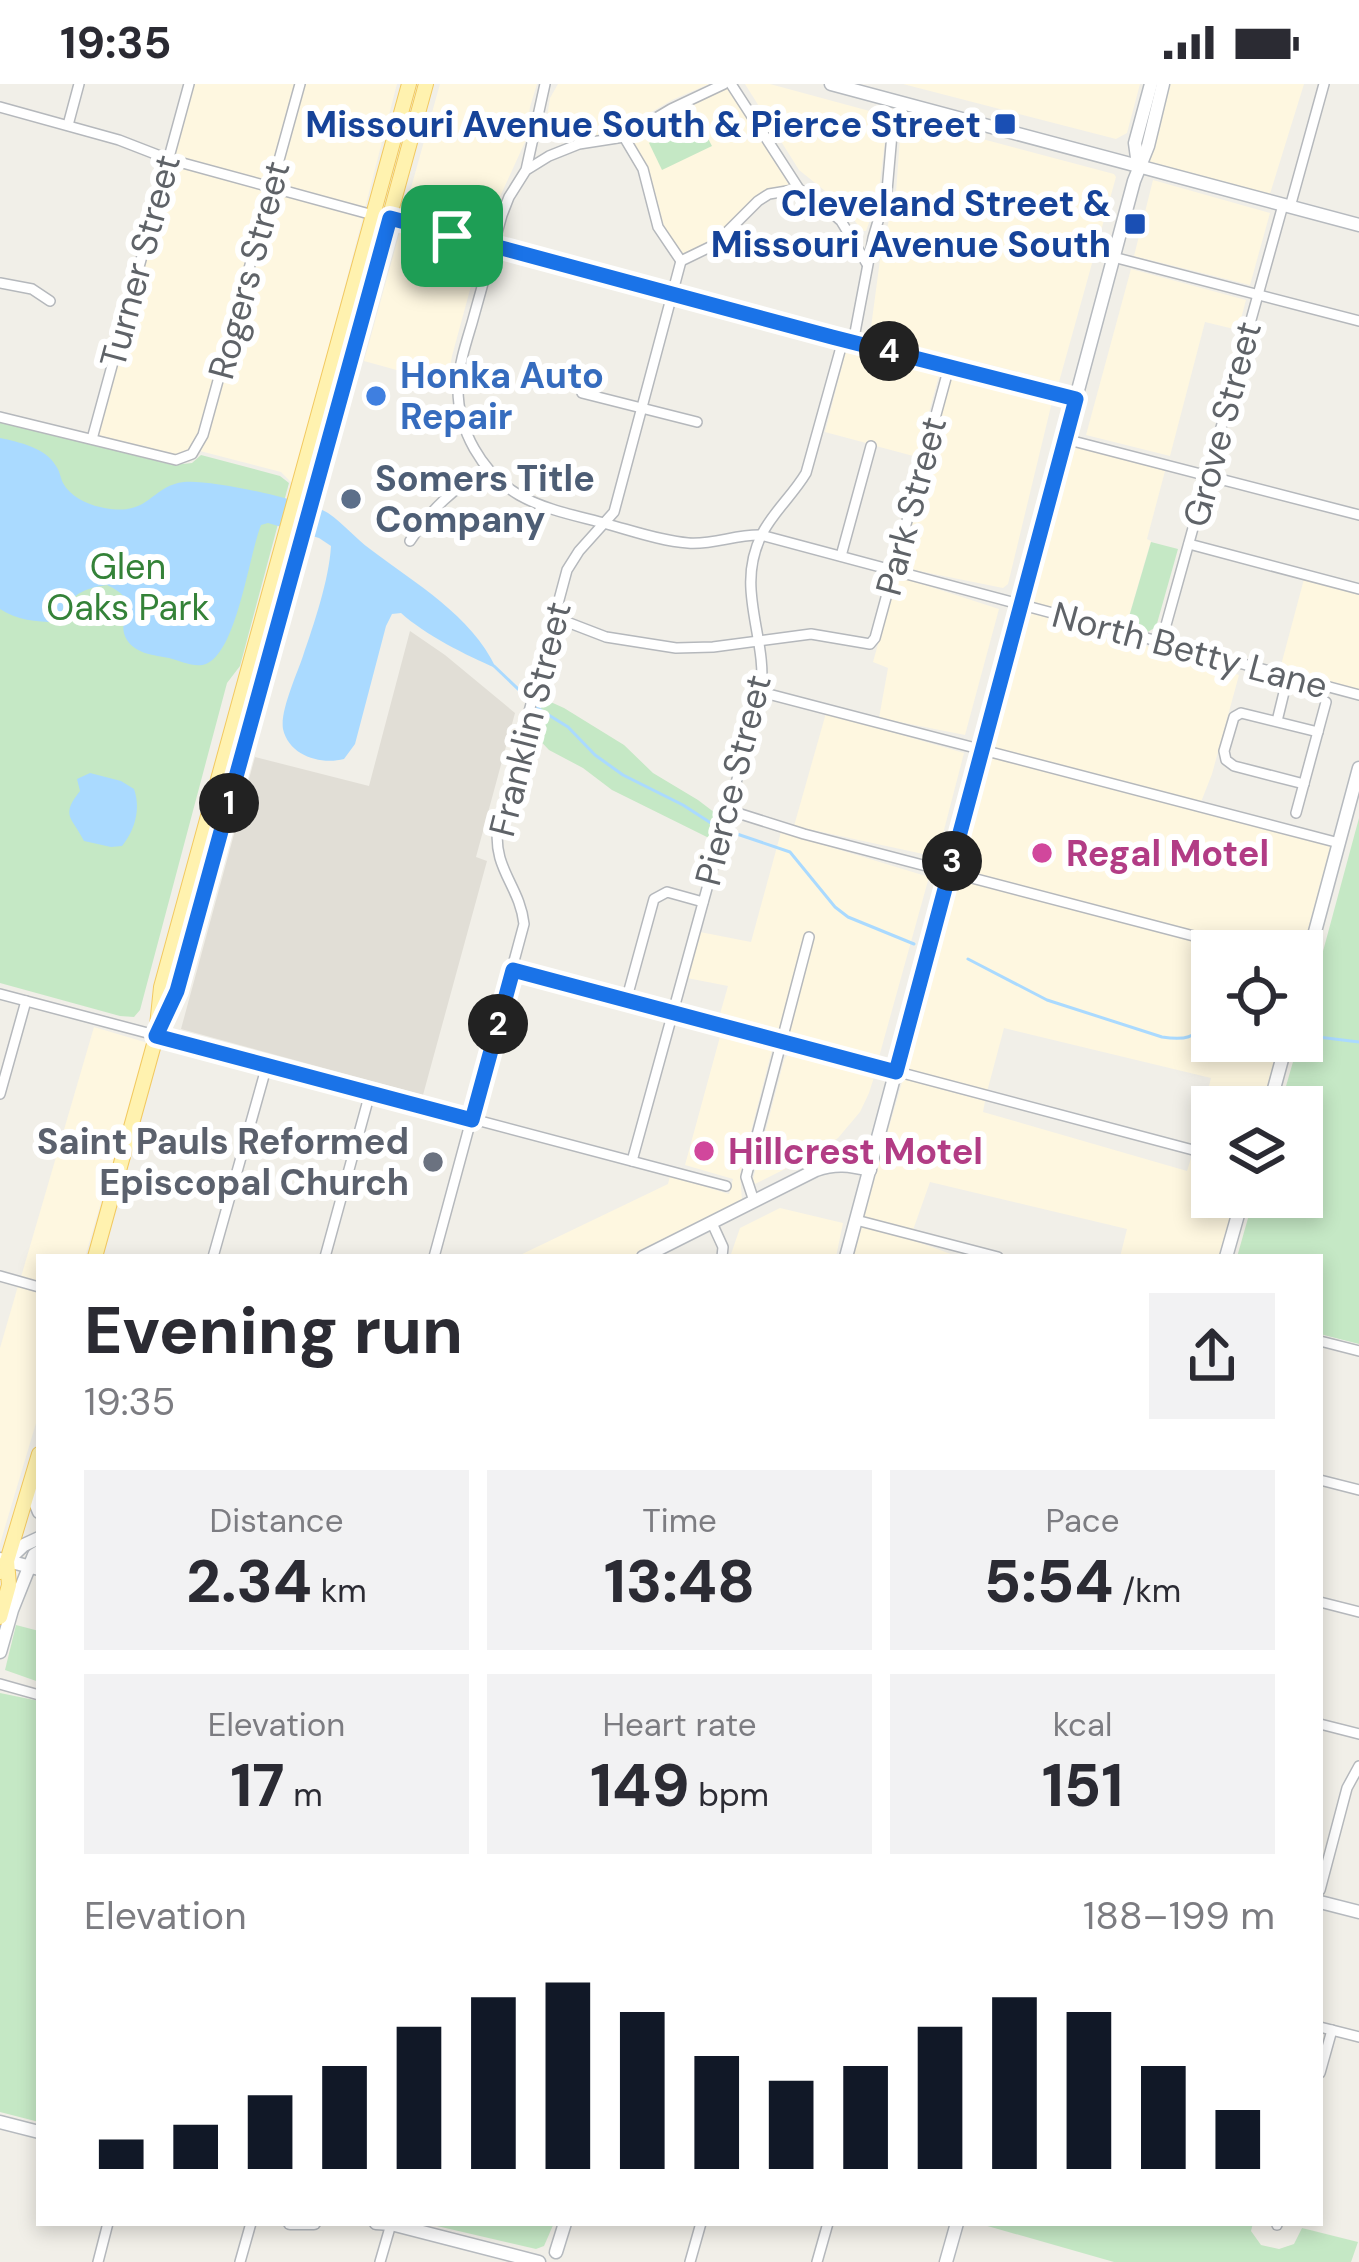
<!DOCTYPE html>
<meta charset="utf-8">
<style>
body{margin:0;font-family:"DM Sans",sans-serif;background:#f2f2f3;color:#2b2b33;height:100vh;display:flex;flex-direction:column;font-size:45px;white-space:nowrap}
*{box-sizing:border-box;margin:0}
p{font-size:39px;color:#7c7c81}
.icon{flex:none;width:66px;height:66px;fill:none;stroke:currentColor;stroke-width:2;stroke-linecap:round;stroke-linejoin:round}
.map{position:relative;flex:1;overflow:hidden}
.sheet{position:absolute;left:36px;top:1170px;width:1287px;height:972px;display:flex;flex-direction:column;background:#fff;border-radius:0px;box-shadow:0 6px 18px #0003}
.sheet>*{flex:none}
.buttons{position:absolute;left:1191px;top:846px;display:grid;gap:24px}
.buttons a{display:grid;place-items:center;width:132px;height:132px;border-radius:0px;background:#fff;box-shadow:0 6px 18px #0003;font-size:60px}
.pin{position:absolute;display:grid;place-items:center;width:102px;height:102px;color:#fff;margin:-51px;border-radius:24px;box-shadow:0 6px 18px #0006}
.km{position:absolute;width:60px;height:60px;margin:-30px;border-radius:50%;background:#222;color:#fff;font-size:33px;line-height:60px;text-align:center}
.round{display:grid;place-items:center;flex:none;width:126px;height:126px;border-radius:0px;background:#f2f2f3}
.headline{display:flex;align-items:center;justify-content:space-between;height:204px;padding:0 48px}
h1{font-size:66px;font-weight:800;line-height:90px}
.figures{display:grid;grid-template-columns:repeat(3,1fr);gap:18px;height:204px;padding:12px 48px}
.figures div{display:grid;align-content:center;border-radius:0px;background:#f2f2f3;text-align:center}
.figures b{font-size:60px;font-weight:800}
.figures small{font-size:33px;font-weight:400}
.figures p{font-size:33px}
.chart{height:336px;padding:24px 48px}
.chart p{display:flex;justify-content:space-between}
.chart svg{width:100%;height:216px;margin-top:12px;stroke:#111827;stroke-width:6}
.status{display:flex;justify-content:space-between;align-items:center;height:84px;padding:0 60px;background:#fff;direction:ltr}
.status svg{height:33px;fill:currentColor}
.map>svg:first-child{display:block}
.commercial{fill:#fef7e0}
.education{fill:#e1ded6}
.green{fill:#c5e8c5}
.water{fill:#aadaff}
.lines{fill:none;stroke-linecap:round;stroke-linejoin:round}
.stream{stroke:#aadaff;stroke-width:3}
.street-casing{stroke:#b5b8bc;stroke-width:12}
.secondary-casing{stroke:#b6babf;stroke-width:15}
.primary-casing{stroke:#f2c960;stroke-width:16}
.street{stroke:#fff;stroke-width:9}
.secondary{stroke:#fff;stroke-width:12}
.primary{stroke:#fff2af;stroke-width:14}
.route-casing{stroke:#fff;stroke-width:24}
.route{stroke:#1a73e8;stroke-width:15}
.transit-dot{fill:#1a4fb4;stroke:#fff;stroke-width:4.5}
.shop-dot{fill:#3f7fe0;stroke:#fff;stroke-width:4.5}
.service-dot{fill:#5c6f8a;stroke:#fff;stroke-width:4.5}
.hotel-dot{fill:#d1479c;stroke:#fff;stroke-width:4.5}
.worship-dot{fill:#6b7280;stroke:#fff;stroke-width:4.5}
.labels{text-anchor:middle;dominant-baseline:central;stroke-width:12;stroke-linejoin:round;paint-order:stroke}
.transit-label{font-size:36px;font-weight:bold;fill:#164399;stroke:#fff;text-anchor:end}
.street-label{font-size:36px;fill:#5f6368;stroke:#fff}
.shop-label{font-size:36px;font-weight:bold;fill:#366cbe;stroke:#fff;text-anchor:start}
.service-label{font-size:36px;font-weight:bold;fill:#4e5e75;stroke:#fff;text-anchor:start}
.park-label{font-size:36px;fill:#348238;stroke:#fff}
.hotel-label{font-size:36px;font-weight:bold;fill:#b23c85;stroke:#fff;text-anchor:start}
.worship-label{font-size:36px;font-weight:bold;fill:#5b616d;stroke:#fff;text-anchor:end}
</style>
<div class="status"><b>19:35</b><svg viewBox="0 0 49 12"><path d="M0 12V9h3v3zM5 12V6h3v6zM10 12V3h3v9zM15 12V0h3v12zM26 1h20v11H26zM47 4h2v5h-2z"/></svg></div>
<div class="map">
<svg width="1359" height="2178" viewBox="0 0 1359 2178">
<rect width="100%" height="100%" fill="#f1efe8"/>
<g class="commercial">
<polygon points="194,0 294,0 268,97 175,72"/>
<polygon points="305,0 397,0 365,124 278,100"/>
<polygon points="440,0 537,0 530,23 525,58 483,150 404,129"/>
<polygon points="558,0 709,0 672,16 619,47 561,57 551,52 547,33 550,14"/>
<polygon points="745,0 770,0 888,32 878,114 866,147 862,147 845,123 799,86"/>
<polygon points="903,0 1140,0 1127,49 1116,55"/>
<polygon points="1168,0 1304,0 1269,113 1145,80 1153,64"/>
<polygon points="728,4 789,101 768,105 755,113 711,157 683,171 663,142 648,84 630,56 673,29"/>
<polygon points="907,35 1114,90 1116,93 1059,298 870,251 881,168 896,108 900,54"/>
<polygon points="172,81 265,106 198,349 188,366 175,371 98,351"/>
<polygon points="1153,96 1270,129 1250,201 1134,172"/>
<polygon points="276,109 363,133 293,400 281,388 200,367 208,352"/>
<polygon points="400,147 480,169 452,272 447,300 364,277"/>
<polygon points="1131,185 1246,216 1238,246 1205,238 1170,372 1086,351"/>
<polygon points="847,262 941,284 917,373 876,362 876,358 868,356 866,359 825,348"/>
<polygon points="951,287 1052,318 1008,500 1003,504 899,483"/>
<polygon points="1069,360 1165,387 1147,455 1151,457 1126,543 1029,518"/>
<polygon points="897,492 999,525 965,651 879,634 888,584 873,578"/>
<polygon points="1304,495 1359,510 1359,606 1280,585"/>
<polygon points="1026,527 1140,558 1140,560 1239,591 1212,690 1201,718 991,663"/>
<polygon points="826,629 964,669 937,773 794,742"/>
<polygon points="989,672 1332,762 1302,874 1302,867 1270,867 958,785"/>
<polygon points="781,748 929,793 879,973 788,954 815,850 805,848 778,952 718,937 728,902 687,894 700,848 751,858"/>
<polygon points="956,794 1233,867 1212,867 1212,957 1281,957 1263,1023 1212,1023 1212,1067 1194,1062 1211,994 1004,944 987,1008 905,986"/>
<polygon points="94,943 148,959 85,1173 39,1173 39,1198 21,1193"/>
<polygon points="721,949 773,962 740,1090 742,1116 630,1173 516,1173 668,1100 670,1092 729,1110 733,1095 685,1081"/>
<polygon points="797,968 875,990 869,1009 860,1028 838,1054 815,1070 755,1100 753,1095 784,976 789,969"/>
<polygon points="903,995 985,1017 983,1028 1187,1087 1192,1071 1212,1076 1212,1113 1238,1113 1220,1173 1120,1173 1127,1145 930,1098 913,1146 863,1132"/>
<polygon points="780,1124 843,1139 836,1173 730,1173 740,1144"/>
<polygon points="860,1141 910,1155 959,1173 852,1173"/>
<polygon points="18,1202 39,1208 39,1329 0,1460 0,1264"/>
</g>
<polygon class="education" points="410,547 445,571 515,629 476,773 487,777 423,1011 181,945 255,673 369,702"/>
<g class="green">
<polygon points="696,32 712,62 662,86 649,59"/>
<polygon points="0,338 173,381 192,379 201,371 280,392 289,399 240,582 227,599 140,926 134,933 120,932 0,899"/>
<polygon points="1151,458 1178,465 1156,543 1146,549 1126,543"/>
<polygon points="544,615 564,624 624,661 653,689 698,716 719,732 713,756 612,706 583,684 549,666 533,649"/>
<polygon points="1359,734 1359,1260 1320,1250 1320,1173 1237,1173 1254,1113 1302,1113 1302,1023 1280,1023 1299,957 1302,957 1302,945"/>
<polygon points="16,1541 39,1547 39,1598 5,1586"/>
<polygon points="0,1609 39,1617 39,2038 0,2028"/>
<polygon points="424,2139 554,2139 544,2162 536,2165"/>
<polygon points="977,2139 1253,2139 1251,2147 1261,2161 1279,2165 1294,2160 1302,2144 1358,2158 1351,2178 1114,2178"/>
</g>
<g class="water">
<path d="M 0,354 C 19,358 46,364 56,382 C 60,387 60,393 63,399 C 70,412 86,420 100,423 C 150,435 149,402 184,398 C 210,395 306,416 328,429 C 343,439 356,455 370,465 C 416,500 471,531 496,584 C 467,572 424,550 401,529 L 392,530 L 386,542 L 355,660 L 344,675 C 321,681 289,672 283,645 C 280,627 297,590 303,572 C 314,540 329,496 331,462 L 319,454 L 268,439 L 261,441 C 249,471 237,568 206,580 C 195,584 180,577 169,574 C 154,571 136,570 127,556 C 113,534 146,519 107,501 C 81,504 67,514 56,538 C 36,538 17,536 0,525 Z"/>
<path d="M 90,689 L 121,697 L 134,705 C 141,725 135,746 122,762 L 111,763 L 84,757 C 72,733 60,732 80,707 L 77,695 Z"/>
</g>
<g class="lines">
<g class="stream">
<polyline points="494,582 539,625 568,643 595,671 623,691 683,721 714,741"/>
<polyline points="731,748 790,768 835,823 848,833 914,860"/>
<path d="M 968,875 L 1047,916 L 1162,953 C 1188,957 1192,953 1212,937"/>
<polyline points="1302,951 1359,958"/>
</g>
<g class="street-casing">
<g id="street">
<path d="M 545,0 L 526,86 L 509,113 L 502,131 C 492,167 482,203 472,239 C 466,259 459,280 458,302 C 457,346 482,389 519,411 C 545,426 578,432 607,440 C 633,447 661,457 688,459 C 714,461 736,450 761,451 L 1359,611"/>
<polyline points="731,0 799,105 822,120 841,137 867,180"/>
<polyline points="0,23 119,56 168,75 373,131"/>
<polyline points="68,41 79,0"/>
<polyline points="624,53 643,85 658,143 681,177"/>
<polyline points="528,85 549,72 579,60 624,53 671,25 724,0"/>
<polyline points="1290,123 1324,0"/>
<polyline points="390,134 843,256 1076,315"/>
<polyline points="1113,173 1359,237"/>
<polyline points="681,177 714,161 758,117 769,110 799,105"/>
<polyline points="0,199 32,205 50,217"/>
<polyline points="853,259 873,154 887,107 892,50 903,19"/>
<polyline points="582,309 697,338"/>
<polyline points="0,333 176,376 192,370 203,351 300,0"/>
<polyline points="92,355 189,0"/>
<polyline points="1065,355 1359,431"/>
<path d="M 410,457 C 431,425 454,404 487,384"/>
<polyline points="1189,460 1359,505"/>
<polyline points="841,472 871,362"/>
<polyline points="554,533 606,553 676,564 713,563 811,550 870,560 875,554 949,283"/>
<polyline points="1161,559 1283,121"/>
<polyline points="761,608 1339,759"/>
<polyline points="1277,637 1288,592"/>
<polyline points="1304,700 1234,682 1226,676 1224,667 1234,633 1241,629 1318,648"/>
<polyline points="728,726 804,750 1251,867"/>
<polyline points="1296,729 1326,618"/>
<polyline points="513,886 1212,1071"/>
<polyline points="0,910 726,1102"/>
<polyline points="626,917 654,815 667,808 703,818"/>
<polyline points="0,1010 26,917"/>
<path d="M 632,1077 L 761,608 C 768,552 734,506 762,450 C 773,428 793,411 806,389 L 843,256"/>
<polyline points="754,1117 746,1093 809,853"/>
<polyline points="856,1136 998,1173"/>
<polyline points="712,1139 723,1163 722,1173"/>
<polyline points="213,1173 267,981"/>
<polyline points="325,1173 370,1009"/>
<path d="M 434,1173 L 524,840 C 520,802 492,784 498,743 L 567,486 L 579,467 L 614,428 L 681,177"/>
<polyline points="0,1192 39,1203"/>
<polyline points="1320,1257 1359,1267"/>
<polyline points="1320,1396 1359,1406"/>
<polyline points="1320,1518 1359,1528"/>
<polyline points="0,1600 39,1611"/>
<polyline points="1320,1640 1359,1650"/>
<polyline points="1320,1806 1347,1704 1359,1682"/>
<polyline points="1320,1943 1359,1953"/>
<polyline points="1320,1989 1332,1946"/>
<polyline points="1277,2141 1277,2139"/>
<polyline points="98,2178 108,2139"/>
<polyline points="240,2178 251,2139"/>
<polyline points="380,2178 391,2140"/>
<polyline points="690,2178 701,2139"/>
<polyline points="817,2178 828,2139"/>
</g>
</g>
<g class="secondary-casing">
<g id="secondary">
<polyline points="831,0 1359,141"/>
<polyline points="1138,81 1135,59 1151,0"/>
<polyline points="1302,896 1359,684"/>
<polyline points="1269,1023 1287,957"/>
<path d="M 643,1173 L 816,1086 C 836,1079 849,1081 870,1086"/>
<polyline points="846,1173 1134,97 1148,62 1163,0"/>
<polyline points="1226,1173 1243,1113"/>
<polyline points="29,1404 39,1428"/>
<polyline points="0,1475 39,1485"/>
<polyline points="7,1477 24,1461 39,1454"/>
<polyline points="0,1568 12,1526 34,1471 39,1468"/>
<polyline points="1320,1818 1359,1828"/>
<polyline points="0,2038 39,2048"/>
<polyline points="290,2139 314,2139"/>
<polyline points="376,2139 391,2140 539,2178"/>
<polyline points="556,2168 565,2139"/>
<polyline points="946,2178 957,2139"/>
</g>
</g>
<g class="primary-casing">
<g id="primary">
<polyline points="157,942 161,903 409,0"/>
<polyline points="95,1173 156,953 177,907 426,0"/>
<polyline points="0,1488 7,1477 39,1370"/>
<polyline points="0,1533 9,1501 7,1477"/>
</g>
</g>
<use href="#street" class="street"/>
<use href="#secondary" class="secondary"/>
<use href="#primary" class="primary"/>
</g>
<g class="lines">
<g class="route-casing">
<polygon id="route" points="390,134 832,253 1076,315 896,988 513,886 472,1036 156,952 177,907"/>
</g>
<use href="#route" class="route"/>
</g>
<g class="transit-dot">
<rect x="993" y="28" width="24" height="24" rx="6"/>
<rect x="1123" y="128" width="24" height="24" rx="6"/>
</g>
<circle class="shop-dot" cx="376" cy="312" r="12"/>
<circle class="service-dot" cx="351" cy="415" r="12"/>
<g class="hotel-dot">
<circle cx="1042" cy="769" r="12"/>
<circle cx="704" cy="1067" r="12"/>
</g>
<circle class="worship-dot" cx="433" cy="1078" r="12"/>
<g class="labels">
<g class="transit-label">
<text x="981" y="40">Missouri Avenue South &amp; Pierce Street</text>
<text x="1111" y="119">Cleveland Street &amp;<tspan x="1111" dy="41">Missouri Avenue South</tspan></text>
</g>
<g class="street-label">
<text transform="translate(140 177) rotate(-75)">Turner Street</text>
<text transform="translate(249 186) rotate(-75)">Rogers Street</text>
<text transform="translate(1222 340) rotate(-75)">Grove Street</text>
<text transform="translate(911 422) rotate(-75)">Park Street</text>
<text transform="translate(1190 566) rotate(15)">North Betty Lane</text>
<text transform="translate(530 635) rotate(-76)">Franklin Street</text>
<text transform="translate(733 696) rotate(-76)">Pierce Street</text>
</g>
<g class="shop-label">
<text x="400" y="291">Honka Auto<tspan x="400" dy="41">Repair</tspan></text>
</g>
<g class="service-label">
<text x="375" y="394">Somers Title<tspan x="375" dy="41">Company</tspan></text>
</g>
<g class="park-label">
<text x="128" y="482">Glen<tspan x="128" dy="41">Oaks Park</tspan></text>
</g>
<g class="hotel-label">
<text x="1066" y="769">Regal Motel</text>
<text x="728" y="1067">Hillcrest Motel</text>
</g>
<g class="worship-label">
<text x="409" y="1057">Saint Pauls Reformed<tspan x="409" dy="41">Episcopal Church</tspan></text>
</g>
</g>
</svg>
<div class="buttons">
<a><svg class="icon" aria-label="locate" viewBox="0 0 24 24"><circle cx="12" cy="12" r="6"/><path d="M12 2v4M12 18v4M2 12h4M18 12h4"/></svg></a>
<a><svg class="icon" aria-label="layers" viewBox="0 0 24 24"><path d="M12 4l9 5-9 5-9-5zM3 14l9 5 9-5"/></svg></a>
</div>
<div class="pin" style="left:452px;top:152px;background:#1e9e55"><svg class="icon" aria-label="arrive" viewBox="0 0 24 24"><path d="M6 21V4h12l-3 4 3 4H6"/></svg></div>
<b class="km" style="left:229px;top:719px">1</b>
<b class="km" style="left:498px;top:940px">2</b>
<b class="km" style="left:952px;top:777px">3</b>
<b class="km" style="left:889px;top:267px">4</b>
<section class="sheet">
<div class="headline"><div><h1>Evening run</h1><p>19:35</p></div><a class="round"><svg class="icon" aria-label="share" viewBox="0 0 24 24"><path d="M12 15V3M7 8l5-5 5 5M5 13v7h14v-7"/></svg></a></div>
<div class="figures">
<div><p>Distance</p><b>2.34<small> km</small></b></div>
<div><p>Time</p><b>13:48</b></div>
<div><p>Pace</p><b>5:54<small> /km</small></b></div>
</div>
<div class="figures">
<div><p>Elevation</p><b>17<small> m</small></b></div>
<div><p>Heart rate</p><b>149<small> bpm</small></b></div>
<div><p>kcal</p><b>151</b></div>
</div>
<div class="chart"><p><span>Elevation</span>188–199 m</p>
<svg viewBox="0 0 160 44" preserveAspectRatio="none"><path d="M5 44V38M15 44V35M25 44V29M35 44V23M45 44V15M55 44V9M65 44V6M75 44V12M85 44V21M95 44V26M105 44V23M115 44V15M125 44V9M135 44V12M145 44V23M155 44V32"/></svg>
</div>
</section>
</div>
